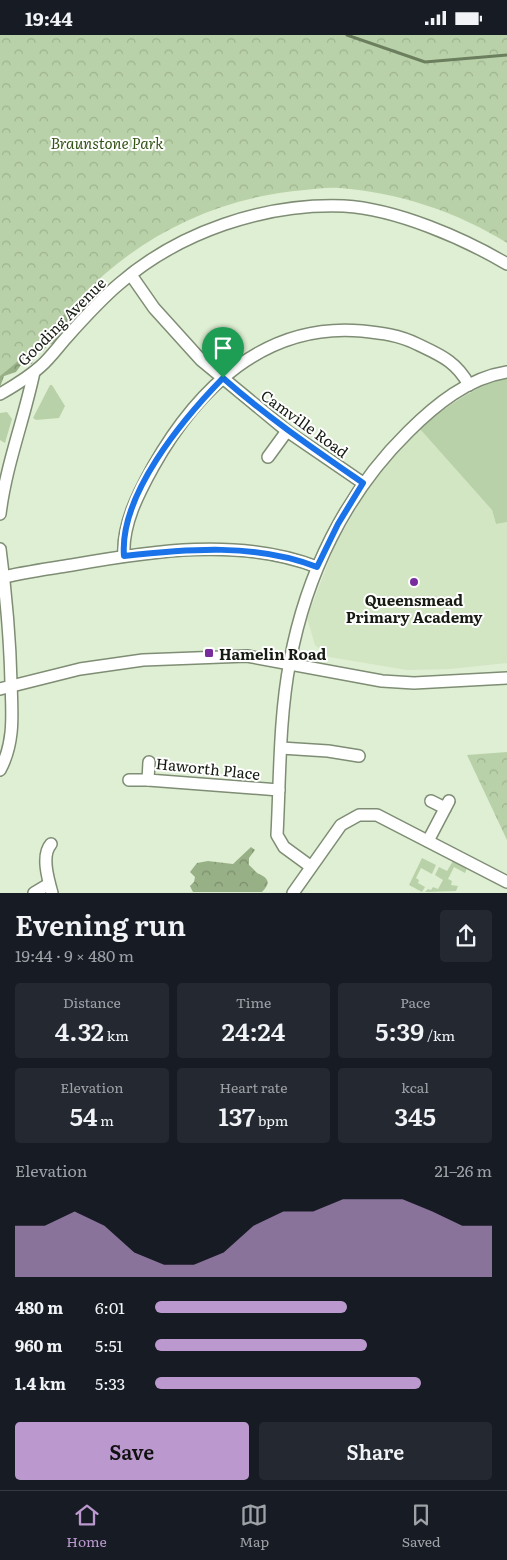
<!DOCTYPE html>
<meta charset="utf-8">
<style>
body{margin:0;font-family:Literata,serif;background:#242831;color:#f1f3f6;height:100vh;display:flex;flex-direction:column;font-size:19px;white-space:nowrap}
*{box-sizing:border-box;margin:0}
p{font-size:16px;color:#9ea1a6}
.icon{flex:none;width:28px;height:28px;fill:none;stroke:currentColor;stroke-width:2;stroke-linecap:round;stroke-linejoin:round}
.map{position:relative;height:858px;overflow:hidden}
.details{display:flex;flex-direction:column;background:#171b24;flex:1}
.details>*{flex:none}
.pin{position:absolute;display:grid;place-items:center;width:42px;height:42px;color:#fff;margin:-51px -21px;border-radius:50% 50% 50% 0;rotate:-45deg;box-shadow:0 0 5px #0007}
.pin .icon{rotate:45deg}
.round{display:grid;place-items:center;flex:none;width:52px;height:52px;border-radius:5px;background:#242831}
.headline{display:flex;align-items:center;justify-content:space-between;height:85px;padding:0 15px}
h1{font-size:28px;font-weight:600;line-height:38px}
.stats{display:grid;grid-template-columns:repeat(3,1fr);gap:8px;height:85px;padding:5px 15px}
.stats div{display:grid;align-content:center;border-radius:5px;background:#242831;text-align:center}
.stats b{font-size:25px;font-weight:600}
.stats small{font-size:14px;font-weight:400}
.stats p{font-size:14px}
.chart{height:140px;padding:10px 15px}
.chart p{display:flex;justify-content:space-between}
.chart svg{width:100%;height:90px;margin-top:5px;fill:#bb99ce;opacity:.7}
.button{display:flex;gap:10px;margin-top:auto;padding:10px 15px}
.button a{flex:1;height:58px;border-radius:5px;background:#bb99ce;color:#111;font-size:20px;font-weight:600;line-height:58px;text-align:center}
.button a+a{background:#242831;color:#f1f3f6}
ul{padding:0 15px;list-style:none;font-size:16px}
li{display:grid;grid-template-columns:80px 60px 1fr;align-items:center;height:38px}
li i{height:12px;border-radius:6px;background:#bb99ce}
.status{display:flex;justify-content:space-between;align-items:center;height:35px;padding:0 25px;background:#171b24;direction:ltr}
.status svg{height:14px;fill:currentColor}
.dock{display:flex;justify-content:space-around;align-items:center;height:70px;border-top:1px solid #363941;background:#171b24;font-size:14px;color:#9ea1a6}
.dock a{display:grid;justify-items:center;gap:2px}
.dock .selected{color:#bb99ce}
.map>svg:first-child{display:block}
.built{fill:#d2e6c4}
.grass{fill:#b9d1a8}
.forest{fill:url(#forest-crowns)}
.park{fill:url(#park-crowns)}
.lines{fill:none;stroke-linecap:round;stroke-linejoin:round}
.stream{stroke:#6b7e5e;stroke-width:3}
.street-casing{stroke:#7e8d74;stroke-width:14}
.street{stroke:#fff;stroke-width:11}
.route-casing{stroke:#fff;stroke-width:10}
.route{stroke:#1a73e8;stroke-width:6}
.poi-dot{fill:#792c9d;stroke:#fff;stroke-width:2}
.labels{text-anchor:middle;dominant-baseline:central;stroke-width:4;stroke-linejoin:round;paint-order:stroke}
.park-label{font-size:15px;font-style:italic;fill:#355417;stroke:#fff}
.street-label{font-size:15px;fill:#151b11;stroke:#fff}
.poi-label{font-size:15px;font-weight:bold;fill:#151b11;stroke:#fff}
</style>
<div class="status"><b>19:44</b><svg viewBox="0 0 49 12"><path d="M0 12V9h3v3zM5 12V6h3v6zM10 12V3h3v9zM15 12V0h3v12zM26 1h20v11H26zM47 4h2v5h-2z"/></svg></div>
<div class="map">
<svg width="507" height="858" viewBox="0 0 507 858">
<defs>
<pattern id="forest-crowns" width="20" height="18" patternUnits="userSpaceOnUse" patternTransform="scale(1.25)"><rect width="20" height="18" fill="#98b086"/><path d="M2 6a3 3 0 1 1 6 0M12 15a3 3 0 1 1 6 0" fill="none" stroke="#7b8e6c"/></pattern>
<pattern id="park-crowns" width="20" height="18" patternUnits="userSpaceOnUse" patternTransform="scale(1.25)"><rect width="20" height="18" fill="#b9d1a8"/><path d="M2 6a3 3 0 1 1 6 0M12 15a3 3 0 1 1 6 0" fill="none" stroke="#9eb390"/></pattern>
</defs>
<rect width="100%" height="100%" fill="#dfefd3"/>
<polygon class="built" points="420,394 492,475 496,489 507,487 507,628 450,634 407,635 329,622 315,610 307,583 335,510 374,443"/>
<g class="grass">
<path d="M 498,344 L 507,344 L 507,487 L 496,489 L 492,475 L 420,394 C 444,372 468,357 498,344 Z"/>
<polygon points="50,350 52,350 65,371 59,383 36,385 33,383"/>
<polygon points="7,377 12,384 5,408 0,405 0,378"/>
<polygon points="422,823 436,830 432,839 421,833 416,843 419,845 418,848 425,852 422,857 409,850"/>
<polygon points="453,826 467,833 465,838 454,832 448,844 452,846 451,850 458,851 456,856 425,857 428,854 431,855 433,852 438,854 443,845 435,840 439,832 447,836"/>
</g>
<g class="forest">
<polygon points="103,239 96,250 88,250 73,269 73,287 55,308 47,310 43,317 35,317 32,329 21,330 16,337 4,341 0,352 0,299"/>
<path d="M 251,812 L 255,815 L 249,823 L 249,830 C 253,833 255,837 259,839 C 270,844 270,849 262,857 L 193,857 L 190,851 L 194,847 L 195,842 L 190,837 L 197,828 L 208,826 L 233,829 Z"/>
</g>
<g class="park">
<path d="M 0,0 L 507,0 L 507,208 C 458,177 397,157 339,153 C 329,152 316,154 305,155 C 231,161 163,189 106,238 C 69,270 40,311 0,341 Z"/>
<polygon points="507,717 507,805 467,720"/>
</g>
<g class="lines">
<polyline class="stream" points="347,0 425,27 507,20"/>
<g class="street-casing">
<g id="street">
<polyline points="131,240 154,273 201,325 287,396 363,448"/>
<path d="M 0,359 C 14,351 29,342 41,331 C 50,323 58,312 66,303 C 83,284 100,265 119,249 C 179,197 264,168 344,171 C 396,174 463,203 507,229"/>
<polyline points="268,422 287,396"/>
<path d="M 0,479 C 6,430 24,385 34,337"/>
<path d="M 0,514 C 6,559 10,603 11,648 C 12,678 15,707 0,735"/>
<path d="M 124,521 C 122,490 138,459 153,432 C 197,354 265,287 362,296 C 381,298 399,300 417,309 C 440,320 456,326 469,350"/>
<path d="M 0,543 C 23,537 48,534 72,530 C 150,516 240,502 317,532"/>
<polyline points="0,654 80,634 143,625 247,621 382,646 414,648 507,643"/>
<polyline points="281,713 328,716 359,721"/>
<polyline points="149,727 148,745 279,755"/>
<polyline points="129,745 148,745"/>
<polyline points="431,766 445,773"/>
<polyline points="428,806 449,766"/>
<path d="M 51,809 C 41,820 48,844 52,858"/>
<path d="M 310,831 L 284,812 L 277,800 C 280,743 279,683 290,626 C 306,540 345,459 408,397 C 435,370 468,343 507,337"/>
<polyline points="34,858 49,849"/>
<polyline points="293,858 341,790 359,780 377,780 507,847"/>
</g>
</g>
<use href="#street" class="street"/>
</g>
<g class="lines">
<g class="route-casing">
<path id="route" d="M 223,343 C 267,382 314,414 363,448 L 338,489 L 317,532 C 257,508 187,514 124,521 C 119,460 183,384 223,343 Z"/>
</g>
<use href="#route" class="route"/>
</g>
<g class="poi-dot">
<circle cx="414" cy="547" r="5"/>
<rect x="204" y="613" width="10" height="10" rx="2.5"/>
</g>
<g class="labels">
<g class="park-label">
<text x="107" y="107">Braunstone Park</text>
</g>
<g class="street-label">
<text transform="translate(61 286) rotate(-45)">Gooding Avenue</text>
<text transform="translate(305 388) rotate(36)">Camville Road</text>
<text transform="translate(208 733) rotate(6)">Haworth Place</text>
</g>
<g class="poi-label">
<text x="414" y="564">Queensmead<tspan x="414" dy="17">Primary Academy</tspan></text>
<text x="219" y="618" text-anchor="start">Hamelin Road</text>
</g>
</g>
</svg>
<div class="pin" style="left:223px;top:343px;background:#1e9e55"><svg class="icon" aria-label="arrive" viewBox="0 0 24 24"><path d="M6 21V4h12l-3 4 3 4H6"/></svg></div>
</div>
<section class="details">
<div class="headline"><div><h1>Evening run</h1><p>19:44 · 9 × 480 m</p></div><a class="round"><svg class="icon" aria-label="share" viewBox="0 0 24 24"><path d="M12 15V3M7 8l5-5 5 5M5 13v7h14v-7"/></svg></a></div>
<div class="stats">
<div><p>Distance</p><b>4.32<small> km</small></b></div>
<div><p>Time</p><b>24:24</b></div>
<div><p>Pace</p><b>5:39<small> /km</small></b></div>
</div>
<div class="stats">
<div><p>Elevation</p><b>54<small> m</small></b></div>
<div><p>Heart rate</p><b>137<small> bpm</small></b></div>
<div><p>kcal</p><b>345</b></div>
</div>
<div class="chart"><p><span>Elevation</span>21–26 m</p>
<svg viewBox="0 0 160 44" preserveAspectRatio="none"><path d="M0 44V19L10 19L20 12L30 19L40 32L50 38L60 38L70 32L80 19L90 12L100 12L110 6L120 6L130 6L140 12L150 19L160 19V44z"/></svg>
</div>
<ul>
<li><b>480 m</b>6:01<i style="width:57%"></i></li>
<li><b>960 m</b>5:51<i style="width:63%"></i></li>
<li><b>1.4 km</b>5:33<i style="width:79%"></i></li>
</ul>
<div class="button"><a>Save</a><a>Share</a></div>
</section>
<nav class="dock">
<a class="selected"><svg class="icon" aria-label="home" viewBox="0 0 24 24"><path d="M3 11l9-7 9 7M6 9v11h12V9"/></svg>Home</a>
<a><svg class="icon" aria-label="map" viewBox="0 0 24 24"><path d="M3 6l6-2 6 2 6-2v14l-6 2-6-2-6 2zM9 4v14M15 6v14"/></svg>Map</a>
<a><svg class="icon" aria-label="saved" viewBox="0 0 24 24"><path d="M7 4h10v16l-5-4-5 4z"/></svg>Saved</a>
</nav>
